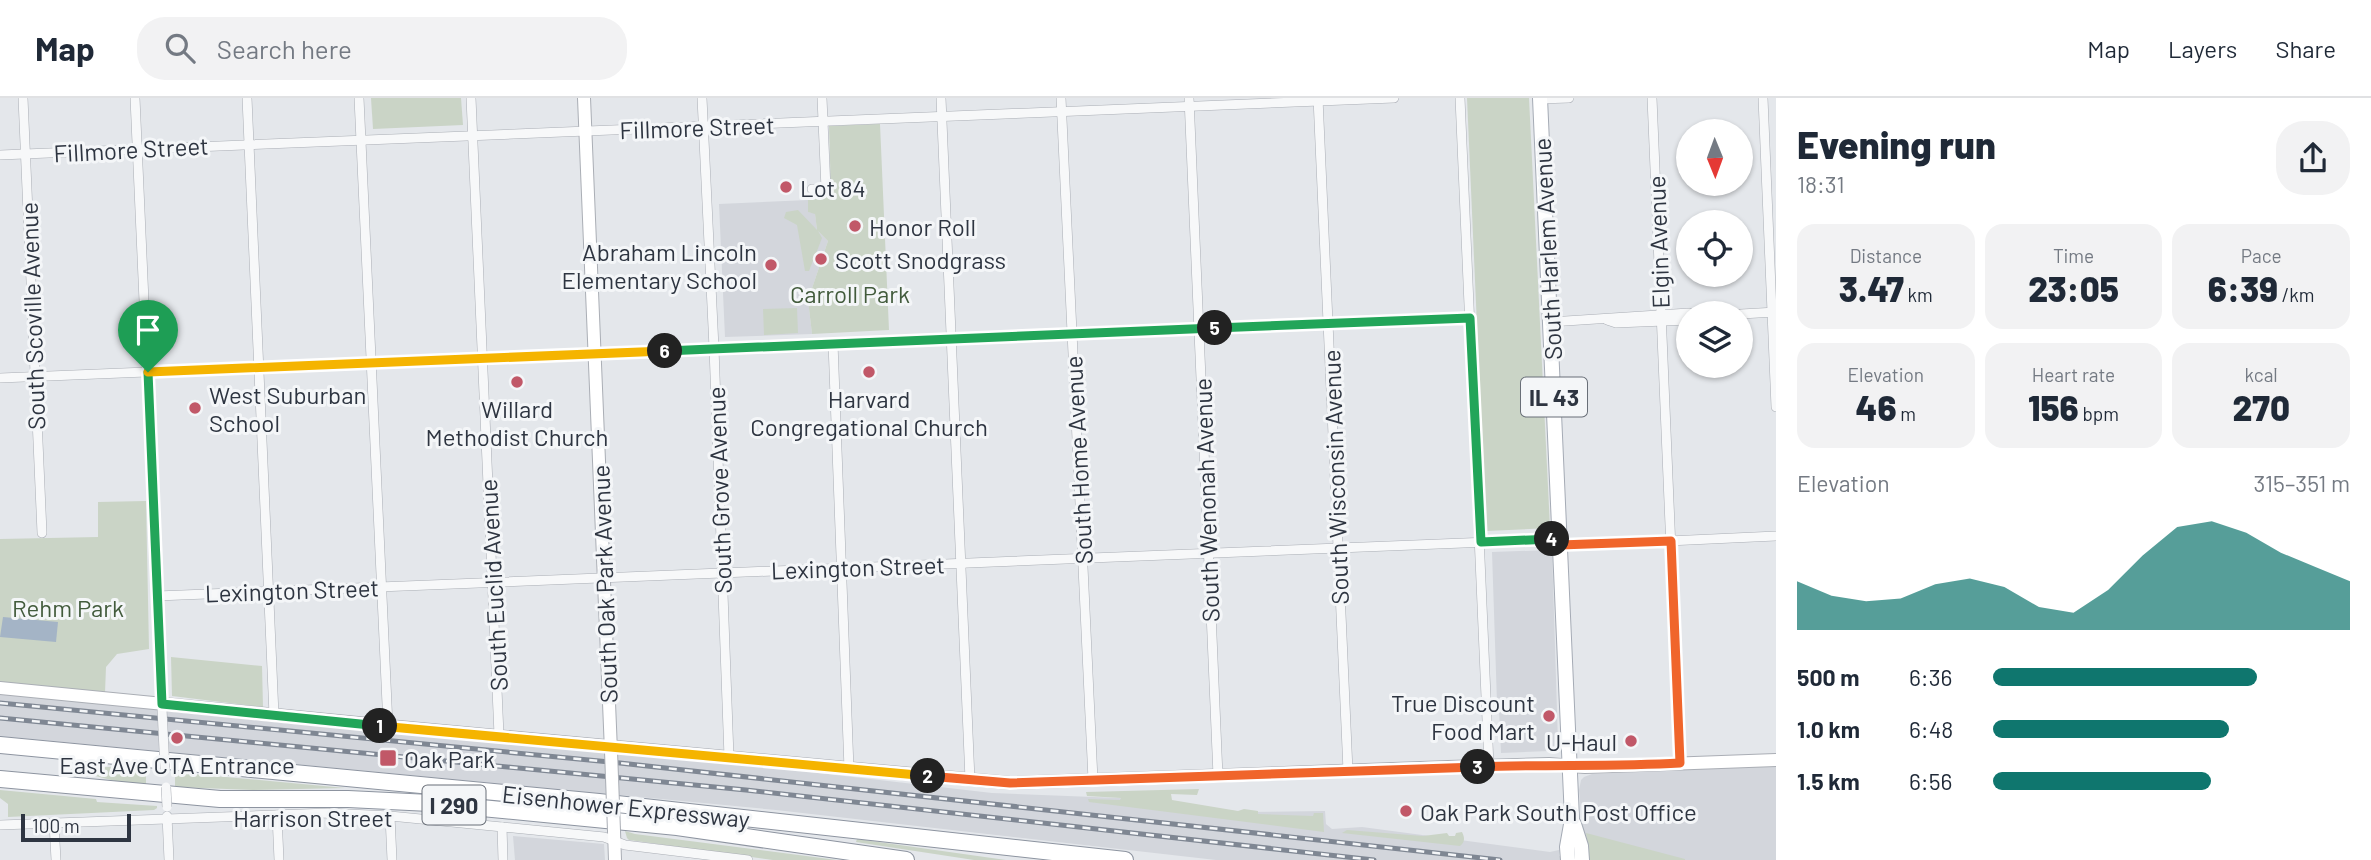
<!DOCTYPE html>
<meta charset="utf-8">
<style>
body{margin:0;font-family:Barlow,sans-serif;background:#f2f2f3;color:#1f2937;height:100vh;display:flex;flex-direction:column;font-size:26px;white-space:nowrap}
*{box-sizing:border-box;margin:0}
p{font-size:23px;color:#747a83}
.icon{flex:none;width:38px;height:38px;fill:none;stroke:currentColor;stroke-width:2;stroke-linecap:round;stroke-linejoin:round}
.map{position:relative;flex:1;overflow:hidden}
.side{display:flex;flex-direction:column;background:#fff;width:595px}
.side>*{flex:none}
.needle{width:46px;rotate:179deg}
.controls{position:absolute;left:1676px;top:21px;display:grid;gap:14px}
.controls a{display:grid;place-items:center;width:77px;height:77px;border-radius:50%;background:#fff;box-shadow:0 2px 5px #0004;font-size:35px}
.scale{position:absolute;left:21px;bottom:18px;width:110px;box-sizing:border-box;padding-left:7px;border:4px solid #2e3541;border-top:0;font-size:19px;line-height:24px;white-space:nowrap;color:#2e3541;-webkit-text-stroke:5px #f4f6f8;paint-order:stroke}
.pin{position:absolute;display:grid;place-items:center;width:60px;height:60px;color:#fff;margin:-72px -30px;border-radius:50% 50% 50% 0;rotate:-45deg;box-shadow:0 0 7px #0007}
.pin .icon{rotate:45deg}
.km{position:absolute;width:35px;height:35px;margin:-18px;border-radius:50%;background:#222;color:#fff;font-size:19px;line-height:35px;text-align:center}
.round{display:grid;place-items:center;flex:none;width:74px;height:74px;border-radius:28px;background:#f2f2f3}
.overview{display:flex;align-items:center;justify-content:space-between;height:119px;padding:0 21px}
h1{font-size:38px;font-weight:800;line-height:52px}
.figures{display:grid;grid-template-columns:repeat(3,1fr);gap:10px;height:119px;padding:7px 21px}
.figures div{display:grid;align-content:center;border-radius:18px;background:#f2f2f3;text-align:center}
.figures b{font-size:35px;font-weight:800}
.figures small{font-size:19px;font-weight:400}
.figures p{font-size:19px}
.chart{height:196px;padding:14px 21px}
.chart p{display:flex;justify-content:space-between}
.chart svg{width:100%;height:126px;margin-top:7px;fill:#0f766e;opacity:.7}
ul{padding:0 21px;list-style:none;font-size:23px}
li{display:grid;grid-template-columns:112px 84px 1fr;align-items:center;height:52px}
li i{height:18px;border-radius:9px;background:#0f766e}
header{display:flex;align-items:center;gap:42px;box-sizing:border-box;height:98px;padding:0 35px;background:#fff;border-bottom:2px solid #e0e1e3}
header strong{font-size:33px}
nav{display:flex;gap:38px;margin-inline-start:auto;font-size:24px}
.search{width:490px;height:63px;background:#f2f2f3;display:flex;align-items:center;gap:18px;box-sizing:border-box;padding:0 24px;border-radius:28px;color:#747a83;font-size:26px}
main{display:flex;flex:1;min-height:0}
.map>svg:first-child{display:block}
.built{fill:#d3d6dc}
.green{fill:#cad4c6}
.water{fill:#a4b4c6}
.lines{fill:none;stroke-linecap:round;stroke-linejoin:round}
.street-casing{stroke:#aaaeb5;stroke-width:10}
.secondary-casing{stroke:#aaaeb5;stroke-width:14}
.primary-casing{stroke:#a5abb5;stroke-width:16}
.highway-casing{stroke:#8d94a0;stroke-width:18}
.street{stroke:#f7f8f9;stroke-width:9}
.secondary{stroke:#fff;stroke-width:12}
.primary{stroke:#fff;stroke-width:14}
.highway{stroke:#fff;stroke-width:16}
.rail-casing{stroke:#7f8793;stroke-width:5}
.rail{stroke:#f4f6f8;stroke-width:2.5;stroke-dasharray:8;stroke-linecap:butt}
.street-bridge-casing{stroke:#aaaeb5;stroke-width:10;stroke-linecap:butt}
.secondary-bridge-casing{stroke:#aaaeb5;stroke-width:14;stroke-linecap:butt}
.street-bridge{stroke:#f7f8f9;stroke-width:9}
.secondary-bridge{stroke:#fff;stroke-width:12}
.split-1-casing{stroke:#fff;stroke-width:14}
.split-2-casing{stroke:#fff;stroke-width:14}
.split-3-casing{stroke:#fff;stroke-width:14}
.split-4-casing{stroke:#fff;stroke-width:14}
.split-5-casing{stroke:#fff;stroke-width:14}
.split-6-casing{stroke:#fff;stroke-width:14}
.split-7-casing{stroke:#fff;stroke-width:14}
.split-1{stroke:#22a559;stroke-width:9}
.split-2{stroke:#f5b400;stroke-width:9}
.split-3{stroke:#f0652b;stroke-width:9}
.split-4{stroke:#f0652b;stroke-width:9}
.split-5{stroke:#22a559;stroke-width:9}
.split-6{stroke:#22a559;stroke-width:9}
.split-7{stroke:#f5b400;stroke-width:9}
.poi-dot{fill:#c15868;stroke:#f4f6f8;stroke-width:2.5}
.labels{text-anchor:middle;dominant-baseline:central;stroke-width:6;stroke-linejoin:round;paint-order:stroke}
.shield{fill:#f4f6f8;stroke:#696f78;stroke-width:2}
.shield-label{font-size:23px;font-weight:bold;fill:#2e3541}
.street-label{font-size:24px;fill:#2e3541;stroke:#f4f6f8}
.poi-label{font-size:24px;fill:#2e3541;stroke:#f4f6f8;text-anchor:start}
.park-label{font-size:24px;fill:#425b3c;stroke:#f4f6f8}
</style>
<header>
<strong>Map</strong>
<div class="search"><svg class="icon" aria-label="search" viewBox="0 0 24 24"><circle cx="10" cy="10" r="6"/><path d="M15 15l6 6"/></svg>Search here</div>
<nav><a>Map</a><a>Layers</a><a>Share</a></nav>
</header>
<main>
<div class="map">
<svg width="1776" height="762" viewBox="0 0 1776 762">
<rect width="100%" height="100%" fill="#e4e7eb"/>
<g class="built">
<polygon points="808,102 808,114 815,115 817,132 828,143 808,202 812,236 725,239 719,106"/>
<polygon points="1552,452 1558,645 1554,651 1549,653 1501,655 1499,611 1497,605 1492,454"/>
<polygon points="0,596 696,661 992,695 1119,700 1245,714 1325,713 1326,726 1332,731 1362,729 1550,754 1559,752 1559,758 1585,761 1579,692 1581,682 1584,679 1592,676 1776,667 1776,762 1216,762 776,712 0,638"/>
<polygon points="513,738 604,746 605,762 515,762"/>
</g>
<g class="green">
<polygon points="371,0 461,0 463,27 373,31"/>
<polygon points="1467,0 1529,0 1550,430 1486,433"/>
<path d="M 880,26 L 889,232 L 812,236 L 808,202 L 828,143 L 818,133 L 822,140 C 818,151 813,162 809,173 L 805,173 L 797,127 L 784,120 L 786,114 L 798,112 L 817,132 L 815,116 L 808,114 L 808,102 L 831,97 L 829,28 Z"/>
<polygon points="797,210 798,235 764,237 763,211"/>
<polygon points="146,403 149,551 117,556 106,569 105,595 0,585 0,441 98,439 98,404"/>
<polygon points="171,559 262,568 263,609 172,598"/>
<polygon points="128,668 146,670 146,687 127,686 68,671"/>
<polygon points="175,673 193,676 345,690 253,692 175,689"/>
<polygon points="1199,691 1197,697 1171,696 1172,702 1238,713 1244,711 1258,713 1258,716 1313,718 1314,715 1323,715 1324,734 1089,704 1088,701 1120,702 1121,700 1087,698 1086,694"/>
<polygon points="0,692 96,701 97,704 157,708 157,710 154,712 8,719 8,706 0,700"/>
<path d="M 1347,732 L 1423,738 L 1447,735 L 1449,738 L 1455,738 L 1456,735 L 1462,734 C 1465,740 1465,744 1460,748 L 1342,735 Z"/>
<polygon points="625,733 635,736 837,762 773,762 629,742 627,740"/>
<polygon points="1586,735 1685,761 1685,762 1589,762"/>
<polygon points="857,741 1006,762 974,762 856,744"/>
</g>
<polygon class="water" points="3,519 58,524 56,544 0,539"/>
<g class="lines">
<g class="street-casing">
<g id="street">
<polyline points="23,0 42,435"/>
<polyline points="135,0 162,610"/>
<polyline points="247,0 274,617"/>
<polyline points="359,0 388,628"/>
<polyline points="471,0 499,637"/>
<polyline points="702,0 714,250 729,659"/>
<polyline points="941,0 970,682"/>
<polyline points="1061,0 1093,682"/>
<polyline points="1189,0 1218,678"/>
<polyline points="1318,0 1348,673"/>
<polyline points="1460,0 1489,668"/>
<polyline points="1652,0 1680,665"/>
<polyline points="1763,0 1776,309"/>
<polyline points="1540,1 1569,0"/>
<polyline points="0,57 1394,0"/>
<polyline points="812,91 826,91 822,0"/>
<polyline points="1693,215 1712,215"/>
<polyline points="1741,216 1776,214"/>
<polyline points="1607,222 1616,225 1689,222"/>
<polyline points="1550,224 1689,215"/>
<polyline points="833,245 849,671"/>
<polyline points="0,280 1470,220"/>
<polyline points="1560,448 1776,438"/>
<polyline points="157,498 1560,441"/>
<polyline points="277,717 279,762"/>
<polyline points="167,718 169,762"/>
<polyline points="390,718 392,762"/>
<polyline points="54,725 56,762"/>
<polyline points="0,727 328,715 390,718 604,739 625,747 748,762"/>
<polyline points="502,729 503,762"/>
</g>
</g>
<g class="secondary-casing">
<g id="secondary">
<polyline points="584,0 611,653"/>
<polyline points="0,590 388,628 1010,685 1448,669 1549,666 1585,669 1776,662"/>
<polyline points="614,733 615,762"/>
</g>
</g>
<g class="primary-casing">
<g id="primary">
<polyline points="1540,0 1572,721 1567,749 1568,762"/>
<polyline points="1574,726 1581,748 1582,762"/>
</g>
</g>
<g class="highway-casing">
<g id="highway">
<polyline points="0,647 599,704 1125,762"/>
<polyline points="0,681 220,701 348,701 430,705 677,729 906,762"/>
</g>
</g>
<use href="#street" class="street"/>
<use href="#secondary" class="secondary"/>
<use href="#primary" class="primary"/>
<use href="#highway" class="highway"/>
<g class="rail-casing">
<g id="rail">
<polyline points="0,605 620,665 1500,762"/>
<polyline points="0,620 746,692 1374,762"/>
</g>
</g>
<use href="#rail" class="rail"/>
<g class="street-bridge-casing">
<g id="street-bridge">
<polyline points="162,611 165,672"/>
<polyline points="166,689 167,709"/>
</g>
</g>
<g class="secondary-bridge-casing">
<polyline id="secondary-bridge" points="611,653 614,733"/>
</g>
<use href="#street-bridge" class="street-bridge"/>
<use href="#secondary-bridge" class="secondary-bridge"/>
</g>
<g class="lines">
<g class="split-1-casing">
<polyline id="split-1" points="148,274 162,606 380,628"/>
</g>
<g class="split-2-casing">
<polyline id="split-2" points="380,628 928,678"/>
</g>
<g class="split-3-casing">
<polyline id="split-3" points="928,678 1010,685 1478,669"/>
</g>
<g class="split-4-casing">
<path id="split-4" d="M 1478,669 C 1545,666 1612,669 1680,665 L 1671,443 L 1560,447 L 1560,441 L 1552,441"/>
</g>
<g class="split-5-casing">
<polyline id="split-5" points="1215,230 1470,220 1481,444 1552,441"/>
</g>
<g class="split-6-casing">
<polyline id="split-6" points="665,253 1215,230"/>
</g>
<g class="split-7-casing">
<polyline id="split-7" points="148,274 665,253"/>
</g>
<use href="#split-1" class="split-1"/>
<use href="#split-2" class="split-2"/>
<use href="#split-3" class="split-3"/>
<use href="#split-4" class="split-4"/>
<use href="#split-5" class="split-5"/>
<use href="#split-6" class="split-6"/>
<use href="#split-7" class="split-7"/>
</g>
<g class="poi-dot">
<circle cx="786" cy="89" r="7"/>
<circle cx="855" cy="128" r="7"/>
<circle cx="821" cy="161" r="7"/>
<circle cx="771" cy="167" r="7"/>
<circle cx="869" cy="274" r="7"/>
<circle cx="517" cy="284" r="7"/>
<circle cx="195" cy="310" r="7"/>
<circle cx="1549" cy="618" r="7"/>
<circle cx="177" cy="640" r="7"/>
<circle cx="1631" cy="643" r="7"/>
<rect x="379" y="651" width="18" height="18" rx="3.5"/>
<circle cx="1406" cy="713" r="7"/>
</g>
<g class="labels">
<g class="shield">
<rect x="1521" y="279.5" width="66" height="39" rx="5"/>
<rect x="422.5" y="687.5" width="63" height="39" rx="5"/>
</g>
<g class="shield-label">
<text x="1554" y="299">IL 43</text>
<text x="454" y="707">I 290</text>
</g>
<g class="street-label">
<text transform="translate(697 29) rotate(-2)">Fillmore Street</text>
<text transform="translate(131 51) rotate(-3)">Fillmore Street</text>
<text transform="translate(1658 144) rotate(-92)">Elgin Avenue</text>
<text transform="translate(1547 151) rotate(-93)">South Harlem Avenue</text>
<text transform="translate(32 218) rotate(-92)">South Scoville Avenue</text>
<text transform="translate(1078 362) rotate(-93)">South Home Avenue</text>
<text transform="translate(1335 379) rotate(-92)">South Wisconsin Avenue</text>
<text transform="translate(719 392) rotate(-92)">South Grove Avenue</text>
<text transform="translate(1206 402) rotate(-92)">South Wenonah Avenue</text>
<text transform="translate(858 469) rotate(-2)">Lexington Street</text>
<text transform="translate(604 486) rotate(-92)">South Oak Park Avenue</text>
<text transform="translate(493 487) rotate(-93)">South Euclid Avenue</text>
<text transform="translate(292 492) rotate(-2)">Lexington Street</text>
<text transform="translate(626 708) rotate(6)">Eisenhower Expressway</text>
<text x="313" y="719">Harrison Street</text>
</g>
<g class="poi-label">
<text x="800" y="89">Lot 84</text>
<text x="869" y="128">Honor Roll</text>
<text x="757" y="153" text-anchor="end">Abraham Lincoln<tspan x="757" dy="28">Elementary School</tspan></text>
<text x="835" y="161">Scott Snodgrass</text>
<text x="209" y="296">West Suburban<tspan x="209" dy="28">School</tspan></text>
<text x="869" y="300" text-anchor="middle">Harvard<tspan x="869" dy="28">Congregational Church</tspan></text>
<text x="517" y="310" text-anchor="middle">Willard<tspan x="517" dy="28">Methodist Church</tspan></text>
<text x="1535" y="604" text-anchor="end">True Discount<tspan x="1535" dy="28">Food Mart</tspan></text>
<text x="1617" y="643" text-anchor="end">U-Haul</text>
<text x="404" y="660">Oak Park</text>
<text x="177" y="666" text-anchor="middle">East Ave CTA Entrance</text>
<text x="1420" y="713">Oak Park South Post Office</text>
</g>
<g class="park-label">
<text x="850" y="195">Carroll Park</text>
<text x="68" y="509">Rehm Park</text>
</g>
</g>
</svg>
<div class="controls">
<a><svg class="needle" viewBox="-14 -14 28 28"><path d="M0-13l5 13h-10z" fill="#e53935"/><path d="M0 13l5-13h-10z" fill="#747a83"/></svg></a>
<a><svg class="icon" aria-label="locate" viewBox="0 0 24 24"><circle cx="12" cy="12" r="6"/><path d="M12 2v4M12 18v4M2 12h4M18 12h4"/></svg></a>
<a><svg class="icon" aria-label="layers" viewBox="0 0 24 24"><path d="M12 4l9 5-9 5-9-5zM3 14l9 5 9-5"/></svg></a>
</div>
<div class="scale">100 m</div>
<div class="pin" style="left:148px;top:274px;background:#1e9e55"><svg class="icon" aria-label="arrive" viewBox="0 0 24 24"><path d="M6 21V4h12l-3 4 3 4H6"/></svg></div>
<b class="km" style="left:380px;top:628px">1</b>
<b class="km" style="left:928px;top:678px">2</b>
<b class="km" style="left:1478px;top:669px">3</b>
<b class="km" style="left:1552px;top:441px">4</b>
<b class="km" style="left:1215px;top:230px">5</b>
<b class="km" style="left:665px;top:253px">6</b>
</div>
<section class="side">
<div class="overview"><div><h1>Evening run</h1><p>18:31</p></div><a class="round"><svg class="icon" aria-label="share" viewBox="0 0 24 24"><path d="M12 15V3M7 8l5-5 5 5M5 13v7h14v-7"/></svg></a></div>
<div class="figures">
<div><p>Distance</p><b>3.47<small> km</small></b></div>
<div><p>Time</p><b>23:05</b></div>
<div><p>Pace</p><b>6:39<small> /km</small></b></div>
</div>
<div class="figures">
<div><p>Elevation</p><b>46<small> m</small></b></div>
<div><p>Heart rate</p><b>156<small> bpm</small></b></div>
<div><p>kcal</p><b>270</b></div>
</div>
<div class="chart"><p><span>Elevation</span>315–351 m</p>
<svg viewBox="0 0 160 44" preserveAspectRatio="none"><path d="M0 44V27L10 32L20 34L30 33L40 28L50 26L60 29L70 36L80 38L90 30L100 18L110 8L120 6L130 10L140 17L150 22L160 27V44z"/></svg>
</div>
<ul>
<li><b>500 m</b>6:36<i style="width:74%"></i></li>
<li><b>1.0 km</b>6:48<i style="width:66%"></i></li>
<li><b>1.5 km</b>6:56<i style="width:61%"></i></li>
</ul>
</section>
</main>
